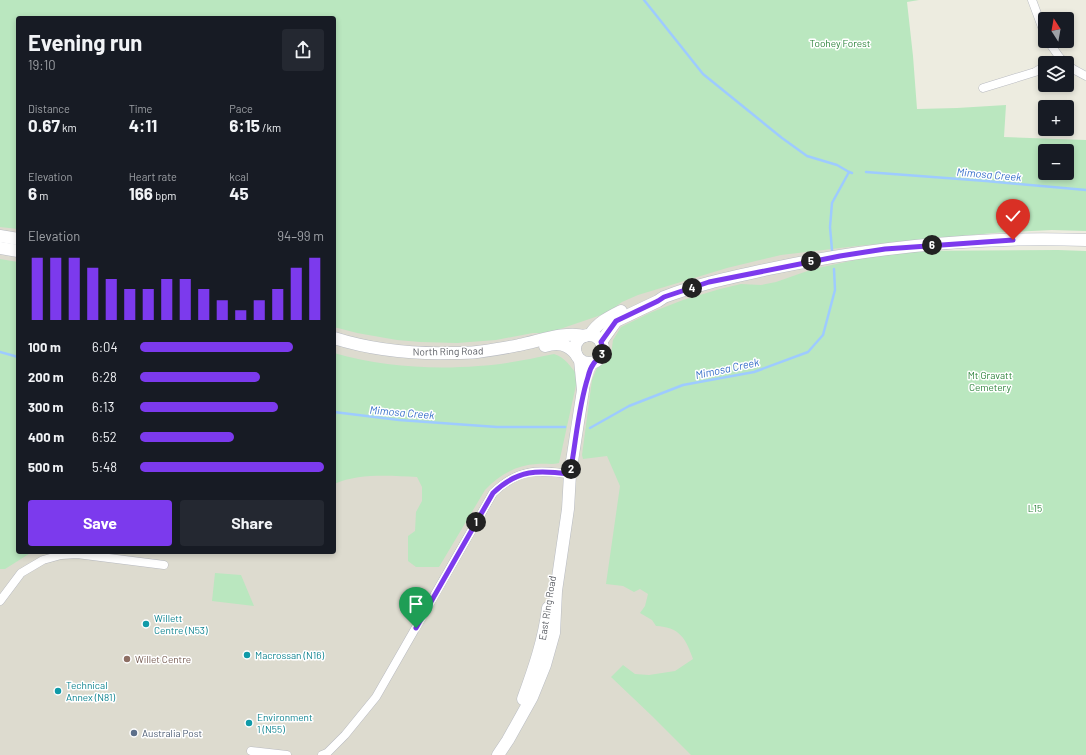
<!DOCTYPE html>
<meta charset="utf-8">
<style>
body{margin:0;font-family:Barlow,sans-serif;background:#242831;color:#f1f3f6;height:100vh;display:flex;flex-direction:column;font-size:15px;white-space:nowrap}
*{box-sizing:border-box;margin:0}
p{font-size:13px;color:#9ea1a6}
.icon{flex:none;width:22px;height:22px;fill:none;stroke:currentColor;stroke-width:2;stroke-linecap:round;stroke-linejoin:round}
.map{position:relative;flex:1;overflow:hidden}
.side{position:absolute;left:16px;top:16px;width:320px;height:538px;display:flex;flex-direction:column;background:#171b24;border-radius:4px;box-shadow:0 2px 6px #0003}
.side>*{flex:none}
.needle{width:26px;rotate:349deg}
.tools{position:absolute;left:1038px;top:12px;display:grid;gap:8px}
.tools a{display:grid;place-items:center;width:36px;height:36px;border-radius:4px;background:#171b24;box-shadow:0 2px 6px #0003;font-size:20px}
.pin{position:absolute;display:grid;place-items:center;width:34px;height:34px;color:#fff;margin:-41px -17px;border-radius:50% 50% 50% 0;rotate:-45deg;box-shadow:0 0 4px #0007}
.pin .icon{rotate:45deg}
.km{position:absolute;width:20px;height:20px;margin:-10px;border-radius:50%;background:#222;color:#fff;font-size:11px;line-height:20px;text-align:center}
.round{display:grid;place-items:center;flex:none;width:42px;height:42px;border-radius:4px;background:#242831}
.overview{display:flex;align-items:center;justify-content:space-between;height:68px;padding:0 12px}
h1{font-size:22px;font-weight:700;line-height:30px}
.figures{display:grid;grid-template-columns:repeat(3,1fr);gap:6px;height:68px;padding:4px 12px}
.figures div{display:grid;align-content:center}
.figures b{font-size:17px;font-weight:700}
.figures small{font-size:11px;font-weight:400}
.figures p{font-size:11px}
.chart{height:112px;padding:8px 12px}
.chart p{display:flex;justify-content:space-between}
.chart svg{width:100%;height:72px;margin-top:4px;stroke:#7c3aed;stroke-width:6}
.button{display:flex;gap:8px;margin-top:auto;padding:8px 12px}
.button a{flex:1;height:46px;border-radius:4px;background:#7c3aed;color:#fff;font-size:16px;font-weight:700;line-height:46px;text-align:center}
.button a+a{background:#242831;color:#f1f3f6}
ul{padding:0 12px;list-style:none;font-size:13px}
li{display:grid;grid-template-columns:64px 48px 1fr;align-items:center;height:30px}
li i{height:10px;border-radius:5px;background:#7c3aed}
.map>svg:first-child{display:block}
.education{fill:#dddbcf}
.green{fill:#bae7bf;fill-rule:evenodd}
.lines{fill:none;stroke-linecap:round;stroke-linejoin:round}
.stream{stroke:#9ecbff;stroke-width:2.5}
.street-casing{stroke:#b8bac0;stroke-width:9}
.secondary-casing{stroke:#b9bcc3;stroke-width:13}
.street{stroke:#fff;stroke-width:8}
.secondary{stroke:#fff;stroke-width:12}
.route-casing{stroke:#fff;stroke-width:8}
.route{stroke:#7c3aed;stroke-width:5}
.culture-dot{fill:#0f9aa8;stroke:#fff;stroke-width:1.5}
.education-dot{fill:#8d6e63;stroke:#fff;stroke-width:1.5}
.service-dot{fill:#5c6f8a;stroke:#fff;stroke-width:1.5}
.labels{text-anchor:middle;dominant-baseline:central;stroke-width:3;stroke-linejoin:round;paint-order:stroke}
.park-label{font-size:10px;fill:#2e843c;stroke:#fff}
.street-label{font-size:10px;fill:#595c62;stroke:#fff}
.culture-label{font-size:10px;fill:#0d838f;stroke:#fff;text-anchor:start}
.education-label{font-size:10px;fill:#785e54;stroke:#fff;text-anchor:start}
.service-label{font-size:10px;fill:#4e5e75;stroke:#fff;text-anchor:start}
.water-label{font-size:11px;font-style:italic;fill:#3a71c9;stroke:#fff}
</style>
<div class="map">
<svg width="1086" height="755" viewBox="0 0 1086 755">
<rect width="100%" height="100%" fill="#edece0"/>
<polygon class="education" points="334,72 889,228 906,755 0,755 0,88 18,87 18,552 334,552"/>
<g class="green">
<path d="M 0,0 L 919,0 L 907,2 L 913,56 L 917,109 L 957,108 L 1006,105 L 1004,137 L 1086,140 L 1086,231 L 1052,230 L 994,233 L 857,246 L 781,255 L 727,268 L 638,295 L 622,302 L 607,313 L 563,328 L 548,333 L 533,333 L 496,340 L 457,343 L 420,342 L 397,340 L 357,333 L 334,327 L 334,18 L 18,18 L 18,229 L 0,227 ZM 1045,151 L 1067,151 L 1067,173 L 1045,173 Z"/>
<path d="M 1058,250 L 1086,251 L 1086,755 L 691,755 L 652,716 L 611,677 L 623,665 L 635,674 L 649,675 L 675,671 L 693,659 C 686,639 680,627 656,626 L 652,620 L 640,613 L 645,606 L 648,594 L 640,589 L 634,592 L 623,586 L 606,584 L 620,486 L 607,456 L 583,459 L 582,455 L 592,380 L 597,368 L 606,362 L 611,355 L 613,340 L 621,327 L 652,312 L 683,300 L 720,289 L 741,284 L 761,285 L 776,282 L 813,269 L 897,251 Z"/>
<polygon points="0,259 18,262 18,552 32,552 5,569 0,569"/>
<path d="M 334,353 C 380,366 430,370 478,366 C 503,365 529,359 554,354 C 565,357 571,367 578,376 L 559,463 C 552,465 545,463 537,464 C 516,465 499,475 485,490 L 439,567 L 416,567 L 408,561 L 408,536 L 415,531 L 416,512 L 422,501 L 422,487 L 417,477 C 390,476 360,473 334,484 Z"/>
<polygon points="215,573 241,575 254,606 212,601"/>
</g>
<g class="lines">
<g class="stream">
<polyline points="644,0 703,74 782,138 807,156 837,165 849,172"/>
<polyline points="866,172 986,181 1086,190"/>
<polyline points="832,250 830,227 832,203 849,172 852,173"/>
<polyline points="0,352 18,357"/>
<polyline points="334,412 399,420 497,427 565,427"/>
<polyline points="590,428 629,406 683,385 754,372 808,352 823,335 835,290 834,269"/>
</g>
<g class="street-casing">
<g id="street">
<polyline points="1032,0 1045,35"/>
<polyline points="1048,41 1060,58 1066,63"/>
<polyline points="1051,63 1060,58"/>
<polyline points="1067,64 1073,69 1086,76"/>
<polyline points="983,88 1035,72 1045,66"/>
<polyline points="0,601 21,573 43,560 61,555 77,554 164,565"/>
<polyline points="251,751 287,755"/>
<path d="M 322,755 L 327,753 L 345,735 L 376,697 L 493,493 C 519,468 537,470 570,474"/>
</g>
</g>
<g class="secondary-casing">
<g id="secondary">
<polyline points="0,236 18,239"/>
<polyline points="0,248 18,251"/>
<path d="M 590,335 C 597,323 609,317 621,311"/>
<circle cx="589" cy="349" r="14"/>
<path d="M 334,338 C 372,350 413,354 452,353 C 460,353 469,353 477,352 C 491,350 505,348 519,345 C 540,341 564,331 585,336"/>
<path d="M 601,342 L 616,321 L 658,301 L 664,297 C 698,284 733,277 769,269 C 873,247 980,236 1086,240"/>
<path d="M 545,346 C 558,342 567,344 576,354"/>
<path d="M 523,699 C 534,669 544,640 548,608"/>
<polyline points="498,755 508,740 532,697 545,665 554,633 556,591 568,509 570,474 583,390 580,360"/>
</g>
</g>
<use href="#street" class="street"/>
<use href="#secondary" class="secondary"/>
</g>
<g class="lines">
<g class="route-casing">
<path id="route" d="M 416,628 L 493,493 C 518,469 538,470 570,474 C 576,442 578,408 588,377 C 589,372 591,367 594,363 C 601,355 606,354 601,342 L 616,321 L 658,301 L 664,297 L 709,282 L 840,256 L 885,249 L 1013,240"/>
</g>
<use href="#route" class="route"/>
</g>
<g class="culture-dot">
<circle cx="146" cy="624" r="4"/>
<circle cx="247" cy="655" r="4"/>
<circle cx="58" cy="691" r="4"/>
<circle cx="249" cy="723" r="4"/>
</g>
<circle class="education-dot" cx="127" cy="659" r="4"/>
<circle class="service-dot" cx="134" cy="733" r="4"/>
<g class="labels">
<g class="park-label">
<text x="840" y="43">Toohey Forest</text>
<text x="990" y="375">Mt Gravatt<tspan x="990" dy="12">Cemetery</tspan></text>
<text x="1035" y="508">L15</text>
</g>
<g class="street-label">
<text transform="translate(448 351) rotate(-1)">North Ring Road</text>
<text transform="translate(547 608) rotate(-81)">East Ring Road</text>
</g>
<g class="culture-label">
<text x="154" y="618">Willett<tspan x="154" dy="12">Centre (N53)</tspan></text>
<text x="255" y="655">Macrossan (N16)</text>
<text x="66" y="685">Technical<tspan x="66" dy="12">Annex (N81)</tspan></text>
<text x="257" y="717">Environment<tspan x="257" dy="12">1 (N55)</tspan></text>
</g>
<g class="education-label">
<text x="135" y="659">Willet Centre</text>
</g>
<g class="service-label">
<text x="142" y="733">Australia Post</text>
</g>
<g class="water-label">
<text transform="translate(989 174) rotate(5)">Mimosa Creek</text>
<text transform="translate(727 368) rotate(-12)">Mimosa Creek</text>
<text transform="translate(402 412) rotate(5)">Mimosa Creek</text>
</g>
</g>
</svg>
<div class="tools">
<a><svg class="needle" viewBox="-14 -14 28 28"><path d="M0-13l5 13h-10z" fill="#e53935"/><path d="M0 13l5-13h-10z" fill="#9ea1a6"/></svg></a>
<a><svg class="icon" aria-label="layers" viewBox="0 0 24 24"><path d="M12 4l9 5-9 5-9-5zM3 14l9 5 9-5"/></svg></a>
<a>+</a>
<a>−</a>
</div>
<div class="pin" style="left:416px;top:628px;background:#1e9e55"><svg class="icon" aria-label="arrive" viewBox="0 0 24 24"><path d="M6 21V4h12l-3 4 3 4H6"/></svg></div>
<div class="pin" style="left:1013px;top:240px;background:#d93025"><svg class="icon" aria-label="check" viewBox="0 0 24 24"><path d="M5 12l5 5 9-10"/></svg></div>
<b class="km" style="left:476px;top:522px">1</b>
<b class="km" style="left:571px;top:469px">2</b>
<b class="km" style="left:602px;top:354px">3</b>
<b class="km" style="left:692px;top:288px">4</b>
<b class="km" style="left:811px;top:261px">5</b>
<b class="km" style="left:932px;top:245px">6</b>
<section class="side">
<div class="overview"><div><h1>Evening run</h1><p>19:10</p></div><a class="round"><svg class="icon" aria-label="share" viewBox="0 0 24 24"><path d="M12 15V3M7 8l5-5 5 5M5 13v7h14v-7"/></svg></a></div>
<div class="figures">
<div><p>Distance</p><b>0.67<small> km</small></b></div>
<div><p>Time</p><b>4:11</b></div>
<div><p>Pace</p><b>6:15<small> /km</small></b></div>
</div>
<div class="figures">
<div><p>Elevation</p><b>6<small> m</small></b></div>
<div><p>Heart rate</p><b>166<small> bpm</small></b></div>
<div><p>kcal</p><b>45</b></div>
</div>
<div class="chart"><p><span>Elevation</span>94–99 m</p>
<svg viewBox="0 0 160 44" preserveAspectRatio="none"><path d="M5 44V6M15 44V6M25 44V6M35 44V12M45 44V19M55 44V25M65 44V25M75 44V19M85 44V19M95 44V25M105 44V32M115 44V38M125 44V32M135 44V25M145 44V12M155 44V6"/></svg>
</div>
<ul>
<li><b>100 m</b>6:04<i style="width:83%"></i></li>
<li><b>200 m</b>6:28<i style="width:65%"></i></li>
<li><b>300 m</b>6:13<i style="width:75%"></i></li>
<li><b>400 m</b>6:52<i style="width:51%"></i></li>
<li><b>500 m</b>5:48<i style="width:100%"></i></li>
</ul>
<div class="button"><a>Save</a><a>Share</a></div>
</section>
</div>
